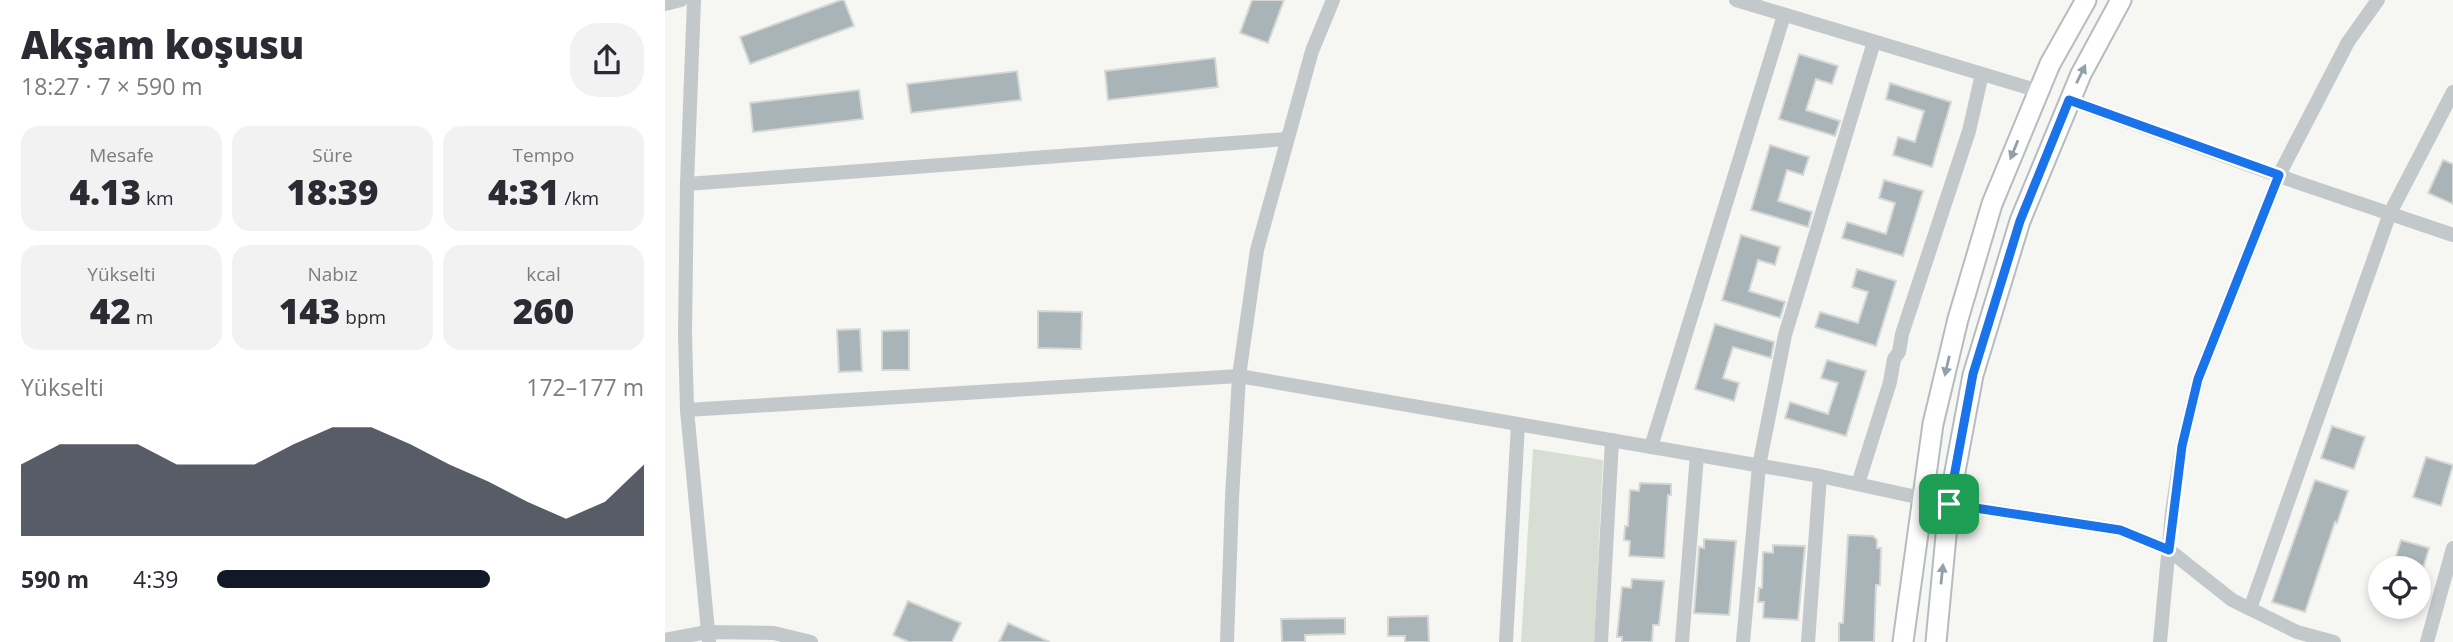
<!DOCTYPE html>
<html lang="tr">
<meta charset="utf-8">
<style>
body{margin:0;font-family:"Open Sans",sans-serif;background:#f2f2f3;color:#2b2b33;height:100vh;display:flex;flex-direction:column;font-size:26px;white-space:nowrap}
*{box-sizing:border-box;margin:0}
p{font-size:23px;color:#7c7c81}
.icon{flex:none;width:38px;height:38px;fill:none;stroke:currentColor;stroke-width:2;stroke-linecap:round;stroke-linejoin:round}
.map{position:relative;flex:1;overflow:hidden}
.drawer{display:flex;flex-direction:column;background:#fff;width:665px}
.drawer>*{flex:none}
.controls{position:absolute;left:1703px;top:556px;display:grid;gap:14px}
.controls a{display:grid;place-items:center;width:63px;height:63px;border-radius:50%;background:#fff;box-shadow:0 4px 10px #0003;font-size:35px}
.pin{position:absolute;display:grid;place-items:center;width:60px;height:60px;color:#fff;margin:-30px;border-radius:14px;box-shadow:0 4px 10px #0006}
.round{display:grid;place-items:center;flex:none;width:74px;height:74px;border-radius:28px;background:#f2f2f3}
.summary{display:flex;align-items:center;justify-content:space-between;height:119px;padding:0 21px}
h1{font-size:38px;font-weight:800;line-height:52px}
.metrics{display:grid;grid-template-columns:repeat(3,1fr);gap:10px;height:119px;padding:7px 21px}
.metrics div{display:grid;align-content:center;border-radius:18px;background:#f2f2f3;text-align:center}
.metrics b{font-size:35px;font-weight:800}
.metrics small{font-size:19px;font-weight:400}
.metrics p{font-size:19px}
.chart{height:196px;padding:14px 21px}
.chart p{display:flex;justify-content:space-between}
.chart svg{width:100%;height:126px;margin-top:7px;fill:#111827;opacity:.7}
ul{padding:0 21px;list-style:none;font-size:23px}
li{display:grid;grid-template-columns:112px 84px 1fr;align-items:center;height:52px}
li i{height:18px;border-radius:9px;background:#111827}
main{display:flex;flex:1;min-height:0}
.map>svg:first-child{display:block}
.green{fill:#d8ded3}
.building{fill:#a9b4b8;stroke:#d7d7d5;stroke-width:2}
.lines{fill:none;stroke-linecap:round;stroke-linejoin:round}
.secondary-casing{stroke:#b5bcbf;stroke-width:23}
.street{stroke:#c3c8cb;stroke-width:14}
.secondary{stroke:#fff;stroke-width:19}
.oneway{fill:#91a1aa}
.route-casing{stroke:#fff;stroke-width:14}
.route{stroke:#1a73e8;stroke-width:9}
</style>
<main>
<section class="drawer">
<div class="summary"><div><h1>Akşam koşusu</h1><p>18:27 · 7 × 590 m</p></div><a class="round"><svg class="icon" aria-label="share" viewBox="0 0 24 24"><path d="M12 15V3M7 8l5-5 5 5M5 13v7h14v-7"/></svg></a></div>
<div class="metrics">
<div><p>Mesafe</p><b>4.13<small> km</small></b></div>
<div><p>Süre</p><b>18:39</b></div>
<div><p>Tempo</p><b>4:31<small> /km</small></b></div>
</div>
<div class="metrics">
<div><p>Yükselti</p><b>42<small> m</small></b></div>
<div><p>Nabız</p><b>143<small> bpm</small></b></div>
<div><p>kcal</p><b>260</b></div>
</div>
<div class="chart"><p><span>Yükselti</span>172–177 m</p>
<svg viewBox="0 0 160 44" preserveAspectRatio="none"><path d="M0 44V19L10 12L20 12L30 12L40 19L50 19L60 19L70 12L80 6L90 6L100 12L110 19L120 25L130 32L140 38L150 32L160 19V44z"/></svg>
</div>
<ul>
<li><b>590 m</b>4:39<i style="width:64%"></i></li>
</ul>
</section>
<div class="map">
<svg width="1788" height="642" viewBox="0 0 1788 642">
<rect width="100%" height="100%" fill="#f6f6f2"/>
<polygon class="green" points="868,449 938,460 929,642 856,642"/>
<g class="building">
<polygon points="176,0 179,0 189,26 85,64 75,37"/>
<polygon points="587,0 619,0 603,43 575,33"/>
<polygon points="1134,54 1173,66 1167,84 1151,79 1141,110 1175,121 1170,136 1114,119"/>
<polygon points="550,58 553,87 443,100 440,71"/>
<polygon points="352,71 356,100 246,113 242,84"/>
<polygon points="1225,83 1286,102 1267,167 1228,155 1233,137 1250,142 1259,111 1221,99"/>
<polygon points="194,90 198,119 88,132 85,103"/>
<polygon points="1105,145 1144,157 1138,175 1122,170 1113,201 1147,212 1143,227 1086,210"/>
<polygon points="1778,160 1788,164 1788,204 1763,193"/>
<polygon points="1219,180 1258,191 1238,256 1177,238 1182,222 1221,234 1230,203 1214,198"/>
<polygon points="1076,235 1115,247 1110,265 1093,260 1084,291 1120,302 1115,318 1057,300"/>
<polygon points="1192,269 1231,281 1211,346 1150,327 1155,312 1193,323 1203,292 1187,287"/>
<polygon points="373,311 417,312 416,349 373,348"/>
<polygon points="1050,324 1109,342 1106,358 1068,347 1058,378 1074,383 1069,401 1030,389"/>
<polygon points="195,329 197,371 174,372 172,330"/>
<polygon points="244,330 244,370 217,370 217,331"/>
<polygon points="1162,360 1201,371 1181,436 1120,418 1125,402 1163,414 1173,383 1156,378"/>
<polygon points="1667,426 1700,437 1689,469 1656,458"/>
<polygon points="1761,457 1788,465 1776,506 1748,497"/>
<polygon points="1650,480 1683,491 1672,523 1670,522 1640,612 1607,602"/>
<polygon points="975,483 1006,484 1006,495 1003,495 999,558 964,556 965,541 959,540 960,526 963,526 965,490 974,491"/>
<polygon points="1183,535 1208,536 1212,540 1212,548 1216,548 1215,585 1211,585 1209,642 1174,642 1174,623 1178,623"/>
<polygon points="1039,539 1071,541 1064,615 1029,613 1034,547 1039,548"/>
<polygon points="1736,540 1764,548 1758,569 1727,569"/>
<polygon points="1108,545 1140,546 1133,620 1098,618 1099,602 1093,602 1094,588 1097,588 1098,552 1108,553"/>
<polygon points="967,579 999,581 994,625 988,625 987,642 957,642 957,637 952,637 957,587 966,588"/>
<polygon points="243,601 296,623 287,642 244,642 228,635"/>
<polygon points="763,616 764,642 740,642 740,636 723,636 723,617"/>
<polygon points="680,618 680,634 640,635 640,642 617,642 616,619"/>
<polygon points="343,623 385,642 334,642"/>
</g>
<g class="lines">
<g class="secondary-casing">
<g id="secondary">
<polyline points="1238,642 1268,424 1293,319 1327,204 1385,64 1421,0"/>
<polyline points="1271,642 1284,504 1308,375 1355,221 1416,74 1456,0"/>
</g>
</g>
<g class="street">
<polyline points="29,0 22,184 20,333 22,410 44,642"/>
<polyline points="1071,0 1374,91"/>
<polyline points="0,4 16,0"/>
<polyline points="1404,100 1637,184 1788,235"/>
<polyline points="22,184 622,139"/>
<polyline points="22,410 574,376 1155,476 1284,504 1455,530 1504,550 1567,600 1632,632 1669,642"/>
<polyline points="986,447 1119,15"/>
<polyline points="1193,484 1225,382 1229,359 1234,352 1237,334 1304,131 1317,74"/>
<polyline points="1585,609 1725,213 1788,92"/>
<polyline points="0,640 42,632 109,633 146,642"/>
<polyline points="562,642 567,498 574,376 592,250 647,51 668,0"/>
<polyline points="841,642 853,424"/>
<polyline points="936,642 947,440"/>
<polyline points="1017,642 1032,455"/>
<polyline points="1078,642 1094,466 1120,335 1209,42"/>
<polyline points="1143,642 1155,476"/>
<polyline points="1495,642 1507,512 1517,446 1533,379 1614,175 1683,42 1713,0"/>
<polyline points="1762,642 1788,548"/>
</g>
<use href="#secondary" class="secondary"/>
</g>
<defs><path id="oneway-solid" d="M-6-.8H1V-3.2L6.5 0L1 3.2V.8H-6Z" transform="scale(1.75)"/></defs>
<g class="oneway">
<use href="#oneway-solid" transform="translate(1416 74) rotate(-64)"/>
<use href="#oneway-solid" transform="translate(1349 150) rotate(112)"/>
<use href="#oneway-solid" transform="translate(1282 366) rotate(103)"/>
<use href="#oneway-solid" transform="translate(1277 574) rotate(-84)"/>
</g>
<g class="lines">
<g class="route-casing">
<polygon id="route" points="1404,100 1614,175 1533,379 1517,446 1504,550 1455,530 1284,504 1308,374 1355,221"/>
</g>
<use href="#route" class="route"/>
</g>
</svg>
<div class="controls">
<a><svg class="icon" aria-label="locate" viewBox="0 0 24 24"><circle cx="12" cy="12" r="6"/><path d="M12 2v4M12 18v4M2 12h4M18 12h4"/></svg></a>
</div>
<div class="pin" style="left:1284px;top:504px;background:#1e9e55"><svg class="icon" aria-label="arrive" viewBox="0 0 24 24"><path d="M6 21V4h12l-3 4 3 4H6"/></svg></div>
</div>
</main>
